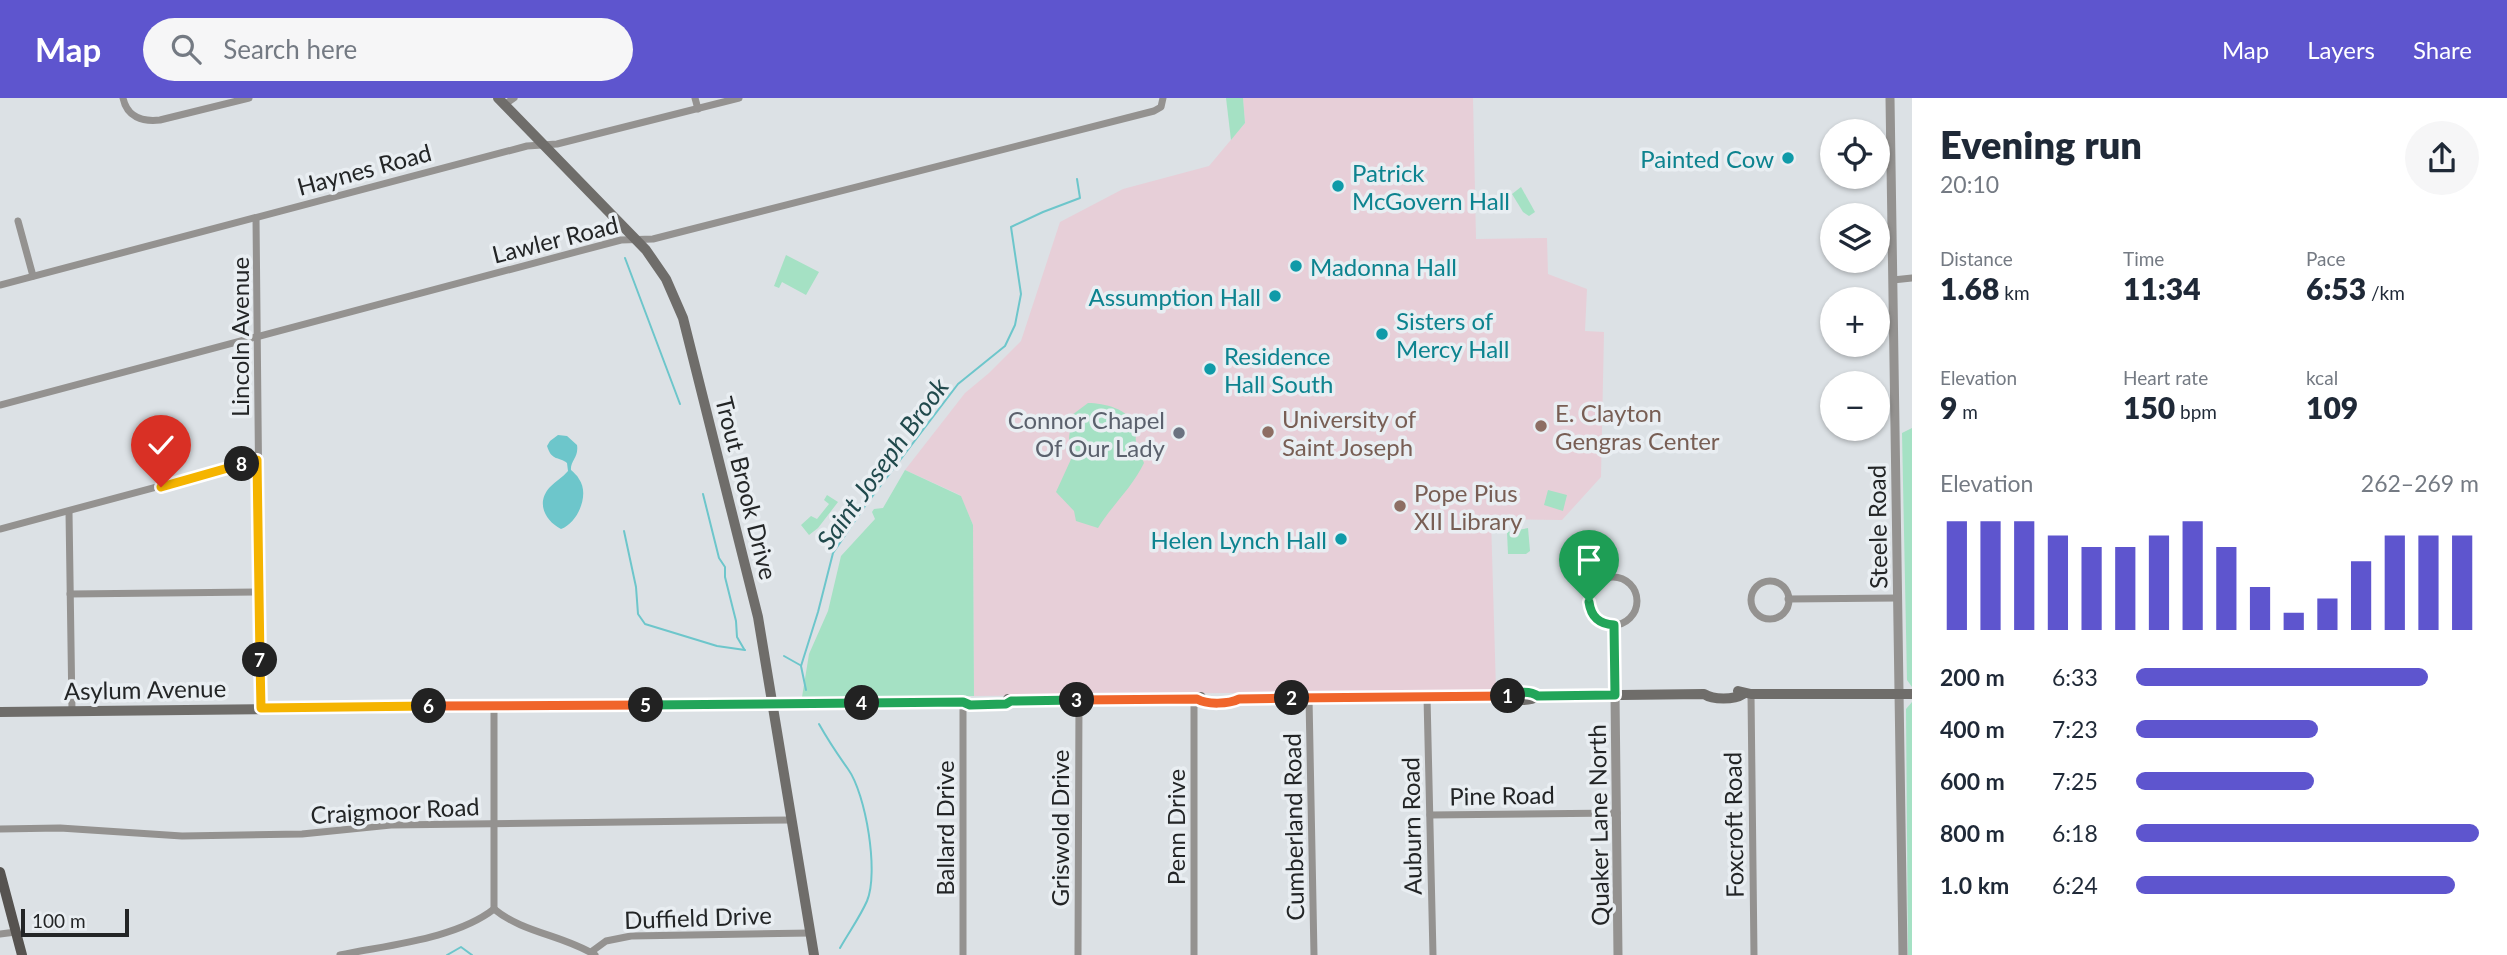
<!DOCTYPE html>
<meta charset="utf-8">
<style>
body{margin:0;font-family:Lato,sans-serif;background:#f6f6f7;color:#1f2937;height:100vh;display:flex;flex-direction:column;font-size:26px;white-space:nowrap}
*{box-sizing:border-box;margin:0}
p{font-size:23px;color:#747a83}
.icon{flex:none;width:38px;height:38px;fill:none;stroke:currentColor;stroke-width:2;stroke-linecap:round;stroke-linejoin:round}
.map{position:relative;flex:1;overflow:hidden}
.side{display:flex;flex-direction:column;background:#fff;width:595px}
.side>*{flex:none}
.tools{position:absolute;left:1820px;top:21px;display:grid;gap:14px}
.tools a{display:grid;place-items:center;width:70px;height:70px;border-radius:50%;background:#fff;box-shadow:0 2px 5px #0004;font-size:35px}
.scale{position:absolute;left:21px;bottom:18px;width:108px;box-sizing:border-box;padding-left:7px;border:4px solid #232526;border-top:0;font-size:19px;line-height:24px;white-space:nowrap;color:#232526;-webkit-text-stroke:5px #e9eef2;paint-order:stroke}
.pin{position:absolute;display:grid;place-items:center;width:60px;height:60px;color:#fff;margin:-72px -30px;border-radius:50% 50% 50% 0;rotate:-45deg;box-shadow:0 0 7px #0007}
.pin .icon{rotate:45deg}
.km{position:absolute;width:35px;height:35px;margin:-18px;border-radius:50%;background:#222;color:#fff;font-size:19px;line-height:35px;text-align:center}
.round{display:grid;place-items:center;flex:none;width:74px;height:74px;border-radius:37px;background:#f6f6f7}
.head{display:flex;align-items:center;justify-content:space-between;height:119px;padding:0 28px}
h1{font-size:38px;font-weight:800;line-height:52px}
.stats{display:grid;grid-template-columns:repeat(3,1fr);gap:10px;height:119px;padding:7px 28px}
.stats div{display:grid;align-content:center}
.stats b{font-size:30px;font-weight:800}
.stats small{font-size:19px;font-weight:400}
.stats p{font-size:19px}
.chart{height:196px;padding:14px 28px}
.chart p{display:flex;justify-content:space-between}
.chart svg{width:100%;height:126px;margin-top:7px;stroke:#5e55ce;stroke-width:6}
ul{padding:0 28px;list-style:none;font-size:23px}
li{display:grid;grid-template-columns:112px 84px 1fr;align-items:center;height:52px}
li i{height:18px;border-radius:9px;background:#5e55ce}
header{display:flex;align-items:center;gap:42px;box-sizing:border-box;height:98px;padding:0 35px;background:#5e55ce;color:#fff}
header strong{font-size:33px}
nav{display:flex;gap:38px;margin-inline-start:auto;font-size:24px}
.search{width:490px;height:63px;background:#f6f6f7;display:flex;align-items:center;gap:18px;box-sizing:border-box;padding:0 24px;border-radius:38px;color:#747a83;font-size:26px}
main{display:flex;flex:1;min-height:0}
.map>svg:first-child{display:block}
.education{fill:#e7cfd8}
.green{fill:#a5e1c4}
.water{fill:#6dc6cb}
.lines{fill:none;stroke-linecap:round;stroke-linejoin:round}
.stream{stroke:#6dc6cb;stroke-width:2}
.minor{stroke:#949290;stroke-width:7}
.tertiary{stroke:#949290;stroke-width:9}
.secondary{stroke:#6f6d6a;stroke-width:10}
.primary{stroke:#565350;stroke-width:10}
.split-1-casing{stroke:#fff;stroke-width:14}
.split-2-casing{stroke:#fff;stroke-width:14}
.split-3-casing{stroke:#fff;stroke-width:14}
.split-4-casing{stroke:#fff;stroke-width:14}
.split-5-casing{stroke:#fff;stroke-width:14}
.split-6-casing{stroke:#fff;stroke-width:14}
.split-7-casing{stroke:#fff;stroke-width:14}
.split-8-casing{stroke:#fff;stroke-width:14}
.split-9-casing{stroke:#fff;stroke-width:14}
.split-1{stroke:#22a559;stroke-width:9}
.split-2{stroke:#f0652b;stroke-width:9}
.split-3{stroke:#f0652b;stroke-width:9}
.split-4{stroke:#22a559;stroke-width:9}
.split-5{stroke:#22a559;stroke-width:9}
.split-6{stroke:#f0652b;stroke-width:9}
.split-7{stroke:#f5b400;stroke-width:9}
.split-8{stroke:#f5b400;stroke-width:9}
.split-9{stroke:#f5b400;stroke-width:9}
.culture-dot{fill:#0f9aa8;stroke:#e9eef2;stroke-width:2.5}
.education-dot{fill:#8d6e63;stroke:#e9eef2;stroke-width:2.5}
.worship-dot{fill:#6b7280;stroke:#e9eef2;stroke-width:2.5}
.labels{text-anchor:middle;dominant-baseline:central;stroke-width:7;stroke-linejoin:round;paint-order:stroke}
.culture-label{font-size:24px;fill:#0d838f;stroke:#e9eef2;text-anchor:start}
.street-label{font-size:24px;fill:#232526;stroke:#e9eef2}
.education-label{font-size:24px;fill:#785e54;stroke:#e9eef2;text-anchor:start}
.worship-label{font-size:24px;fill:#5b616d;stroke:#e9eef2;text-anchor:end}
.water-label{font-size:26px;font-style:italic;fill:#20494c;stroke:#e9eef2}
</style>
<header>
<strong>Map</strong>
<div class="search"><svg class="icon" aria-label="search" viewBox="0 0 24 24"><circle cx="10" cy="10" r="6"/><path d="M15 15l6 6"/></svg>Search here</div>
<nav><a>Map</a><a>Layers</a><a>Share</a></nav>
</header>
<main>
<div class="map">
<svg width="1912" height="857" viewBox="0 0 1912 857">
<rect width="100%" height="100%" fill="#dce1e5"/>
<polygon class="education" points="1243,0 1473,0 1476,141 1547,140 1548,176 1587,191 1585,233 1604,234 1601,379 1562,422 1491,421 1496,592 974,598 973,427 960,397 905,372 965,295 989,275 1021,243 1060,124 1123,91 1209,68 1245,25"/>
<g class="green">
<polygon points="1226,0 1243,0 1245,25 1231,42"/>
<polygon points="1521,89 1535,114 1529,118 1523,114 1512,96"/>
<polygon points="786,157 819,174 806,197 782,184 779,190 774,188"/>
<path d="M 1088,305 C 1104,305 1129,311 1135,328 C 1137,334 1135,339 1136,344 C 1137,351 1142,359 1144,365 C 1132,390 1112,407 1098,430 L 1076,423 L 1074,413 L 1056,394 L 1072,359 L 1069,340 L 1072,317 Z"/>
<polygon points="1912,330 1912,589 1907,582 1902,335"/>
<polygon points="905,372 961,398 973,427 974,598 802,599 809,556 828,513 841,458 875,421 872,414 874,411 883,410"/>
<polygon points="1548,392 1567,397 1563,413 1544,407"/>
<polygon points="827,397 838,404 818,430 809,437 801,427 811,418 817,421 829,406 824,402"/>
<polygon points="1528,430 1530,453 1526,456 1508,456 1507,434"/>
<polygon points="1912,604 1912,857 1908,857 1906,611"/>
</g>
<path class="water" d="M 558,337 L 567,338 L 577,347 C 579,359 570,363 571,372 C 574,375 577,377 579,381 C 590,396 578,425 561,431 C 544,422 536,404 550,389 C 556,383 563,379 568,373 L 567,365 C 559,358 552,364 547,348 L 550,343 Z"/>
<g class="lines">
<g class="stream">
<polyline points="625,160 680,306"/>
<polyline points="703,396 719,460 725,469 725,479 736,523 737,539 744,551"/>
<polyline points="624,433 636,489 638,516 645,526 717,548 745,552"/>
<polyline points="784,558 800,567"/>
<polyline points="806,592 801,568 818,514 833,455 865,408 958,286 1005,248 1015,227 1021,196 1011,129 1043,114 1080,100 1077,81"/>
<path d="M 819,626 C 828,642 838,657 848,671 C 866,696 879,775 867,803 C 860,819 849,834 840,850"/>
<polyline points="447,857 461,849 472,857"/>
</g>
<g class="minor">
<path d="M 123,0 C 127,19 142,24 160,22 L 249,0"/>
<polyline points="695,0 698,11"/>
<polyline points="504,7 514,0"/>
<polyline points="256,120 261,610"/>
<polyline points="18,123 33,178"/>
<polyline points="1893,182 1912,180"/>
<polyline points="0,187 527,48 557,46 739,0"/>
<polyline points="0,307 621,142 653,141 1154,13 1161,9 1163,0"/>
<polyline points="69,414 72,613"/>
<polyline points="0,431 257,362"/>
<circle cx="1613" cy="503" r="24"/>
<circle cx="1770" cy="502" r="19"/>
<polyline points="70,496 258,494"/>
<polyline points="1788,501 1898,500"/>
<polyline points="1614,527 1615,597"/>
<polyline points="1751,596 1754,857"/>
<polyline points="1427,599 1433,857"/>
<polyline points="1309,600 1314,857"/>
<polyline points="494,608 494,811"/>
<polyline points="1430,717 1617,715"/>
<polyline points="0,731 60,730 182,738 302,736 391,727 791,722"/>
<path d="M 494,811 C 523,835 563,837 595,857"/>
<polyline points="0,836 16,834"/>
<polyline points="591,854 606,843 631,838 811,835"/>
<path d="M 340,857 C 387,847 456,841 494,811"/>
<polyline points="963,857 963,604"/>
<polyline points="1078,857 1079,602"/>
<polyline points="1194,857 1194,601"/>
</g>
<g class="tertiary">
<polyline points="1890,0 1903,857"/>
<polyline points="1615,597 1618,857"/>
</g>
<g class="secondary">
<polyline points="498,0 646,152 666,181 683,220 758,519 814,857"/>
<polyline points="1738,593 1751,596 1912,596"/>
<path d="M 1534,595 L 1538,598 L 1704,596 C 1713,602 1734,602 1743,596"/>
<polyline points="1008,601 1011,603 1194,601 1201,599"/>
<path d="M 1197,601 C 1207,607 1229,606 1239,601 L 1507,598 C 1515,604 1530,603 1538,598"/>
<polyline points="0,614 963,604 970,607 1006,606 1011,603"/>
</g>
<polyline class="primary" points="0,774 22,857"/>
</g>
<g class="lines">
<g class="split-1-casing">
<path id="split-1" d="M 1508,598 C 1515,593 1531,593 1538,598 L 1615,597 L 1614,527 C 1599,526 1591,519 1589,504"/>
</g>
<g class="split-2-casing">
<polyline id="split-2" points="1292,600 1508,598"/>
</g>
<g class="split-3-casing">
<path id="split-3" d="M 1077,602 L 1197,601 C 1207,607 1229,606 1239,601 L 1292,600"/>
</g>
<g class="split-4-casing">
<polyline id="split-4" points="862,605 963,604 970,607 1006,606 1011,603 1077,602"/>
</g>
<g class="split-5-casing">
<polyline id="split-5" points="646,607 862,605"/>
</g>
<g class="split-6-casing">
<polyline id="split-6" points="429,608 646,607"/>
</g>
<g class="split-7-casing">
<polyline id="split-7" points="260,562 261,610 429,608"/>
</g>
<g class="split-8-casing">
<polyline id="split-8" points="242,366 257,362 260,562"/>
</g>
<g class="split-9-casing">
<polyline id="split-9" points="161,389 242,366"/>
</g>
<use href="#split-1" class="split-1"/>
<use href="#split-2" class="split-2"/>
<use href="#split-3" class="split-3"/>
<use href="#split-4" class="split-4"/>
<use href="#split-5" class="split-5"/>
<use href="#split-6" class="split-6"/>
<use href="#split-7" class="split-7"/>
<use href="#split-8" class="split-8"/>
<use href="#split-9" class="split-9"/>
</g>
<g class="culture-dot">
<circle cx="1788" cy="60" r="7"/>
<circle cx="1338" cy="88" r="7"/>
<circle cx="1296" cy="168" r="7"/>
<circle cx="1275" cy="198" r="7"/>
<circle cx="1382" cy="236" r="7"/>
<circle cx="1210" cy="271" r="7"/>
<circle cx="1341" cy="441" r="7"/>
</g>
<g class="education-dot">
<circle cx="1541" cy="328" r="7"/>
<circle cx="1268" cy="334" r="7"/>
<circle cx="1400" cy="408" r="7"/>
</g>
<circle class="worship-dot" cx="1179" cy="335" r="7"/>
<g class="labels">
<g class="culture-label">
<text x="1774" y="60" text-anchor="end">Painted Cow</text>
<text x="1352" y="74">Patrick<tspan x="1352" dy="28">McGovern Hall</tspan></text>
<text x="1310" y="168">Madonna Hall</text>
<text x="1261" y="198" text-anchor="end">Assumption Hall</text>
<text x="1396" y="222">Sisters of<tspan x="1396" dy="28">Mercy Hall</tspan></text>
<text x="1224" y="257">Residence<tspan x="1224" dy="28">Hall South</tspan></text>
<text x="1327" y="441" text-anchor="end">Helen Lynch Hall</text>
</g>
<g class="street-label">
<text transform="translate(364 71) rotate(-15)">Haynes Road</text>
<text transform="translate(555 141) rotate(-14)">Lawler Road</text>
<text transform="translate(239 239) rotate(-90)">Lincoln Avenue</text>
<text transform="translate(747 390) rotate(76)">Trout Brook Drive</text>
<text transform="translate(1877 429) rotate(-91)">Steele Road</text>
<text transform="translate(145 591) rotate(-1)">Asylum Avenue</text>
<text transform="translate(1502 697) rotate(-1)">Pine Road</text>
<text transform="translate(395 712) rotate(-3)">Craigmoor Road</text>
<text transform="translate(1598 727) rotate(-91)">Quaker Lane North</text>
<text transform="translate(1733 727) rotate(-91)">Foxcroft Road</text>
<text transform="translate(1411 728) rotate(-91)">Auburn Road</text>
<text transform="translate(1175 729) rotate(-90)">Penn Drive</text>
<text transform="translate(1293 729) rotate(-91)">Cumberland Road</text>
<text transform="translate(944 730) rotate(-90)">Ballard Drive</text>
<text transform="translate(1059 730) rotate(-90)">Griswold Drive</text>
<text transform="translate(698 819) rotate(-2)">Duffield Drive</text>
</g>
<g class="education-label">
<text x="1555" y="314">E. Clayton<tspan x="1555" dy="28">Gengras Center</tspan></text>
<text x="1282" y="320">University of<tspan x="1282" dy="28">Saint Joseph</tspan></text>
<text x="1414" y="394">Pope Pius<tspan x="1414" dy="28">XII Library</tspan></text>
</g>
<g class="worship-label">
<text x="1165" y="321">Connor Chapel<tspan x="1165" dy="28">Of Our Lady</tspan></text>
</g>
<g class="water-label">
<text transform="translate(882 365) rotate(-54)">Saint Joseph Brook</text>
</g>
</g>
</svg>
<div class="tools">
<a><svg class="icon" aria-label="locate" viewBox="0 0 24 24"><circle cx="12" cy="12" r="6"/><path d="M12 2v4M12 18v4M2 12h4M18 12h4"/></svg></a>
<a><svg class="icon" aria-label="layers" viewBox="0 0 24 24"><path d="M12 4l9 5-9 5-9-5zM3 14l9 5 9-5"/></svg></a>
<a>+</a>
<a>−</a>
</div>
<div class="scale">100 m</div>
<div class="pin" style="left:1589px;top:504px;background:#1e9e55"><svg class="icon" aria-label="arrive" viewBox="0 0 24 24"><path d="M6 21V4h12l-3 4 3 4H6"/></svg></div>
<div class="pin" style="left:161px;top:389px;background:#d93025"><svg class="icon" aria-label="check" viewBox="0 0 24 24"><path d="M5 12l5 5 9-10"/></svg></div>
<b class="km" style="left:1508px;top:598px">1</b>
<b class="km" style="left:1292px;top:600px">2</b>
<b class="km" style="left:1077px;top:602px">3</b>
<b class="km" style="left:862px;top:605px">4</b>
<b class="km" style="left:646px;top:607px">5</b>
<b class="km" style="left:429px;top:608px">6</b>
<b class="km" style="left:260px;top:562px">7</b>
<b class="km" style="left:242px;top:366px">8</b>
</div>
<section class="side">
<div class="head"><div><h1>Evening run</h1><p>20:10</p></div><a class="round"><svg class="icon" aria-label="share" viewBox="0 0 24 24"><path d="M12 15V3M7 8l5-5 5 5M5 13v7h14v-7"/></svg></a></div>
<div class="stats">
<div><p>Distance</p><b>1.68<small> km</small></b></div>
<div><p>Time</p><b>11:34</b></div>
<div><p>Pace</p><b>6:53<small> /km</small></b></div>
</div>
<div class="stats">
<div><p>Elevation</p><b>9<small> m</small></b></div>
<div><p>Heart rate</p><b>150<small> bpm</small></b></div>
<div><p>kcal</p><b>109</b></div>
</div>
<div class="chart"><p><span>Elevation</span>262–269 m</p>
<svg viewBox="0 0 160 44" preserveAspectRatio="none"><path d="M5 44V6M15 44V6M25 44V6M35 44V11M45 44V15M55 44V15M65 44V11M75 44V6M85 44V15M95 44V29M105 44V38M115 44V33M125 44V20M135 44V11M145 44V11M155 44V11"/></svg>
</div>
<ul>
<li><b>200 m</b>6:33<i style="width:85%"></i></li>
<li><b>400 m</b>7:23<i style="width:53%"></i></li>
<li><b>600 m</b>7:25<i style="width:52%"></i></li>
<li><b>800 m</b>6:18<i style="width:100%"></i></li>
<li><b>1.0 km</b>6:24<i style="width:93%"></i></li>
</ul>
</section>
</main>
